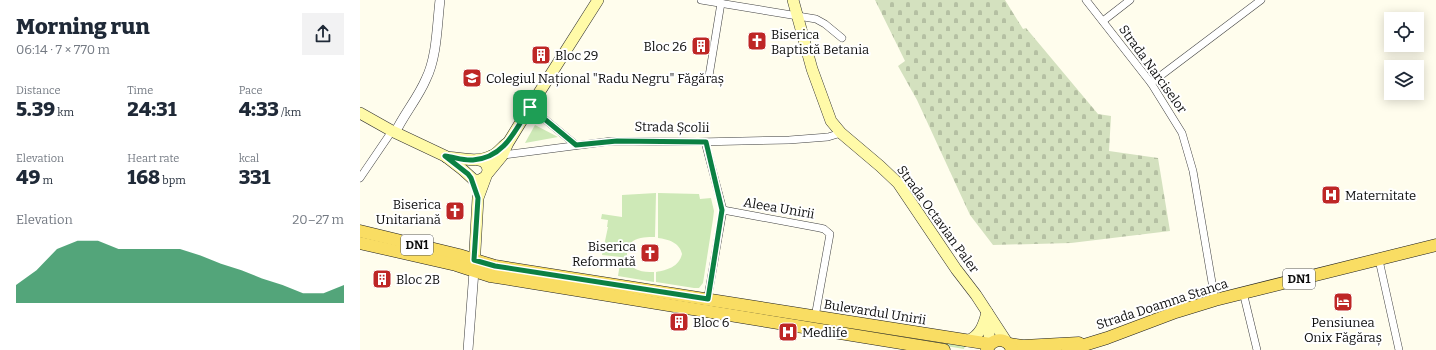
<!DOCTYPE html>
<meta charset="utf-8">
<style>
body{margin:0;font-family:Bitter,serif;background:#f2f2f3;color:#1f2937;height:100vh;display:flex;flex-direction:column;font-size:15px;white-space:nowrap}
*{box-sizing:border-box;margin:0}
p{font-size:13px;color:#747a83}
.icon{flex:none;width:22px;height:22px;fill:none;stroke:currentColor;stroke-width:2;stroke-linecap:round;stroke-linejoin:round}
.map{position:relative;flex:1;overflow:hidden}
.details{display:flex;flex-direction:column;background:#fff;width:360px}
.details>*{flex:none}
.buttons{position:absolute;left:1024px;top:12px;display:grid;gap:8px}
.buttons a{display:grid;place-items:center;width:40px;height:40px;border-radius:0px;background:#fff;box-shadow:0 2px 10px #0003;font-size:20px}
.pin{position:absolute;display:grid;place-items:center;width:34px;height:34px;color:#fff;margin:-17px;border-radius:8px;box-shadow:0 2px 6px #0006}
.round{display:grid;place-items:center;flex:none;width:42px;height:42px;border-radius:0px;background:#f2f2f3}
.overview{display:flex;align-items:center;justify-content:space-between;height:68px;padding:0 16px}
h1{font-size:22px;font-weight:800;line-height:30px}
.metrics{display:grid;grid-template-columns:repeat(3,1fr);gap:6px;height:68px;padding:4px 16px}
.metrics div{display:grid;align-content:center}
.metrics b{font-size:20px;font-weight:800}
.metrics small{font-size:11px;font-weight:400}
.metrics p{font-size:11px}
.chart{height:112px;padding:8px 16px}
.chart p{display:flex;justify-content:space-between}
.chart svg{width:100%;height:72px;margin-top:4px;fill:#0b8043;opacity:.7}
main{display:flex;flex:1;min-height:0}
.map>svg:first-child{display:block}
.grass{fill:#cee9b7}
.cemetery{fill:url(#cemetery-stones)}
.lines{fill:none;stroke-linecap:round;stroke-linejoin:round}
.minor-casing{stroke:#404040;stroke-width:8}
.tertiary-casing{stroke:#404040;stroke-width:10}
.secondary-casing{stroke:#2f2f2f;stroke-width:12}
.primary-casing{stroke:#1e1e1e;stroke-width:13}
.minor{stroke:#fff;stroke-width:7}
.tertiary{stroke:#fff;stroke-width:9}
.secondary{stroke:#fffaa8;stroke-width:11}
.primary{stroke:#f9dd63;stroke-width:12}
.route-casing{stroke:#fff;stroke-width:8}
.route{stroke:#0b8043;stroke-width:5}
.labels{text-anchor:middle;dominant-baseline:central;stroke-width:4;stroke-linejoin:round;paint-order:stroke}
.shield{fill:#fff;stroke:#565656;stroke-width:1}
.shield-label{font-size:12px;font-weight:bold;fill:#0d0d0d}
.poi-label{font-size:13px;fill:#0d0d0d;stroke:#fff;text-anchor:start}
.street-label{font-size:13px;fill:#0d0d0d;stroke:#fff}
</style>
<main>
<section class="details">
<div class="overview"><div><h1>Morning run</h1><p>06:14 · 7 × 770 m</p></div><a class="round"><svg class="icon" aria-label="share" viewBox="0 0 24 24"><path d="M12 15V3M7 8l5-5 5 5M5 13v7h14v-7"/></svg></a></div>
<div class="metrics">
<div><p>Distance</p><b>5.39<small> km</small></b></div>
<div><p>Time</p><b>24:31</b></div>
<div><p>Pace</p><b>4:33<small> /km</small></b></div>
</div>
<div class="metrics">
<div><p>Elevation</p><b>49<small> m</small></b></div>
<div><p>Heart rate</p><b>168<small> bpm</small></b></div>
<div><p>kcal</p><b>331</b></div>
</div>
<div class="chart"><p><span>Elevation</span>20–27 m</p>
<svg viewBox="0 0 160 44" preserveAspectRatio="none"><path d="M0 44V33L10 24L20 11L30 6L40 6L50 11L60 11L70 11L80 11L90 15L100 20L110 24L120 29L130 33L140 38L150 38L160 33V44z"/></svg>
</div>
</section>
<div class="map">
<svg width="1076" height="350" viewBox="0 0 1076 350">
<defs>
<pattern id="cemetery-stones" width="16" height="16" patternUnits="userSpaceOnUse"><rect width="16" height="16" fill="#d4e1bf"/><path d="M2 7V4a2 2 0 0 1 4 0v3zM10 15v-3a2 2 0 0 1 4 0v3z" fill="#b5c0a3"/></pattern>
</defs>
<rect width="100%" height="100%" fill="#fffded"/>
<g class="grass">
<polygon points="175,125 198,137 165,143"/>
<path d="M 296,193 L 295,237 C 288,237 279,237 273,241 C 263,248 266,266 278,270 C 283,272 288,272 294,272 L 294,282 L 258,276 L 261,257 L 242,255 L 248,227 L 247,227 L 248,220 L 241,219 L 242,214 L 262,217 L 262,195 Z"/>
<path d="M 298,193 L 339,194 L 340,199 L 351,198 L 354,211 L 353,219 L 343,283 L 339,288 L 334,288 L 296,282 L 296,272 C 307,270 319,267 322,254 C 320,243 308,239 298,238 Z"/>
<polygon points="398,313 605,345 604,349 397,315"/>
</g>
<polygon class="cemetery" points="515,0 645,0 663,29 666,28 738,114 751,116 749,151 798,158 810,231 711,243 633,245 610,215 557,100 538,66 545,61"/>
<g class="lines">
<g class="minor-casing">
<g id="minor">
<polyline points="341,0 456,19 465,24 482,38"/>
<polyline points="726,0 791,83 822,133 833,171 855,300"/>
<polyline points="743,21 770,0"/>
<polyline points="349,76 361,3"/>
<polyline points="791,83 901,0"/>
<polyline points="170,107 216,145"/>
<polyline points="345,142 363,210 347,302"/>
<polyline points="143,155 252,141 338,142 429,140 468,137 481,133"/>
<polyline points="0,178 32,131"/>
<polyline points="363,210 460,228 464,229 470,234 455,317"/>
<polyline points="1019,260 1039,350"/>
<polyline points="883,292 897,350"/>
</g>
</g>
<g class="tertiary-casing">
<g id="tertiary">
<path d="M 35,133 C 44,114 58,98 66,79 C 77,57 77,25 80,0"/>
<polyline points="108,350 114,271"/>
</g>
</g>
<g class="secondary-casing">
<g id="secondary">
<polyline points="433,0 452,69 471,121 481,133 520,166 538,183 596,269 616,295 646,341"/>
<polyline points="0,113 32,131 85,156 103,170 114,180 120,180 125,177"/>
<path d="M 86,157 C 101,158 117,163 131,156 C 137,154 141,148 146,144"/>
<polyline points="128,173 142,156 148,143 170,107 238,0"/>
<path d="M 114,268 L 118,198 L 128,171 C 128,165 125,161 119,160"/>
<polyline points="627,315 630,344"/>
<path d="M 607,341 C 620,336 624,325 627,312"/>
</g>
</g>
<g class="primary-casing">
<g id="primary">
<polyline points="0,231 99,255 135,266 630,344"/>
<polyline points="0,243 96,265 130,276 584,350"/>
<polyline points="649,344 663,346 719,343"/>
<path d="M 627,350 C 632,337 648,337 652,350"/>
<polyline points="708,350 747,338 816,312 855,300 1076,245"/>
</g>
</g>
<use href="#minor" class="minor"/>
<use href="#tertiary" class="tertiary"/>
<use href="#secondary" class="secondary"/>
<use href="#primary" class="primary"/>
</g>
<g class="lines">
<g class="route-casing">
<path id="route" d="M 170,107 L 216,145 L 257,141 L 346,142 L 362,210 L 348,299 L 135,266 L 114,260 L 118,198 L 111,178 L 108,174 L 85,156 C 94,157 104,161 113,160 C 144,158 155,131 170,107 Z"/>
</g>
<use href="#route" class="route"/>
</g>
<defs>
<g id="church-square" transform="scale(1)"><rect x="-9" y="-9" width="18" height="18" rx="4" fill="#be2625" stroke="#fff"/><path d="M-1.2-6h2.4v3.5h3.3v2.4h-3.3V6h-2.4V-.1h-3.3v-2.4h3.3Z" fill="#fff"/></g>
<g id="building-square" transform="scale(1)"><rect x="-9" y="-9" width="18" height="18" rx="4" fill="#be2625" stroke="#fff"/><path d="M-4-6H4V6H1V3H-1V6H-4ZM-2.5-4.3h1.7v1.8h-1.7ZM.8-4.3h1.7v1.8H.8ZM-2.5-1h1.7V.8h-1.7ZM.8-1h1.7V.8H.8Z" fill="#fff"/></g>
<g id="school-square" transform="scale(1)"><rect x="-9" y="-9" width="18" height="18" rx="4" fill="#be2625" stroke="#fff"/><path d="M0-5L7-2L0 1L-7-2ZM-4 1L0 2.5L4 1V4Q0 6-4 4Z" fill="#fff"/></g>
<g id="hospital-square" transform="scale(1)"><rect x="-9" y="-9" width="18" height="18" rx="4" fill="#be2625" stroke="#fff"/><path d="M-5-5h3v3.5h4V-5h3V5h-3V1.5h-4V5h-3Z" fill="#fff"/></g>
<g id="hotel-square" transform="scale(1)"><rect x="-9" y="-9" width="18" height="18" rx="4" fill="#be2625" stroke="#fff"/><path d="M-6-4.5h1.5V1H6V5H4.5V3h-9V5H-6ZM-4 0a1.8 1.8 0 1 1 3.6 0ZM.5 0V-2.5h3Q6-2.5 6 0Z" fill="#fff"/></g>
</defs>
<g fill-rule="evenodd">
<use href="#church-square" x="397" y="41"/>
<use href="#building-square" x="341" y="46"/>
<use href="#building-square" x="181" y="55"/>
<use href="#school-square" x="112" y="78"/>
<use href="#hospital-square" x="971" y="195"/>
<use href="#church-square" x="95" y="211"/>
<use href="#church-square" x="290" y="253"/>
<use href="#building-square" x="22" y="279"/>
<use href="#hotel-square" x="983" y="302"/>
<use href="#building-square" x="319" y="322"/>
<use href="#hospital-square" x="428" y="332"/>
</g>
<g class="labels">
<g class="shield">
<rect x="41" y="235" width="32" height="20" rx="3"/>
<rect x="923" y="269" width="32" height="20" rx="3"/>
</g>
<g class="shield-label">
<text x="57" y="245">DN1</text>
<text x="939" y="279">DN1</text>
</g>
<g class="poi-label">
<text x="411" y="34">Biserica<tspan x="411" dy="15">Baptistă Betania</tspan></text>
<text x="327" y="46" text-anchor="end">Bloc 26</text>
<text x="195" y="55">Bloc 29</text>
<text x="126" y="78">Colegiul Național "Radu Negru" Făgăraș</text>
<text x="985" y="195">Maternitate</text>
<text x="81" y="204" text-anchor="end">Biserica<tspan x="81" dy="15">Unitariană</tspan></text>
<text x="276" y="246" text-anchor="end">Biserica<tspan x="276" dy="15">Reformată</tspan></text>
<text x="36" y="279">Bloc 2B</text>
<text x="333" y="322">Bloc 6</text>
<text x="983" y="322" text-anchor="middle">Pensiunea<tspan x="983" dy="15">Onix Făgăraș</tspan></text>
<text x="442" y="332">Medlife</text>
</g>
<g class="street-label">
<text transform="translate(793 69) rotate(54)">Strada Narciselor</text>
<text transform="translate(312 127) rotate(1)">Strada Școlii</text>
<text transform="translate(419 208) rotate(10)">Aleea Unirii</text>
<text transform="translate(578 219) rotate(54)">Strada Octavian Paler</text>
<text transform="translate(802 304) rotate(-18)">Strada Doamna Stanca</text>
<text transform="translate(515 312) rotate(9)">Bulevardul Unirii</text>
</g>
</g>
</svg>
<div class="buttons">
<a><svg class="icon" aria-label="locate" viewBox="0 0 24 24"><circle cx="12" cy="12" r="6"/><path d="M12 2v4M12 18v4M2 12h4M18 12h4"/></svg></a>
<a><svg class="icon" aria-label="layers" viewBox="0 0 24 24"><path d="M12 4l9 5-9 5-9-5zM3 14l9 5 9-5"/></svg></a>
</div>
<div class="pin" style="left:170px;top:107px;background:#1e9e55"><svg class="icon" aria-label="arrive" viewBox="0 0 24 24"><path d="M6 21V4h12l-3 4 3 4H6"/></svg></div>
</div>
</main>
